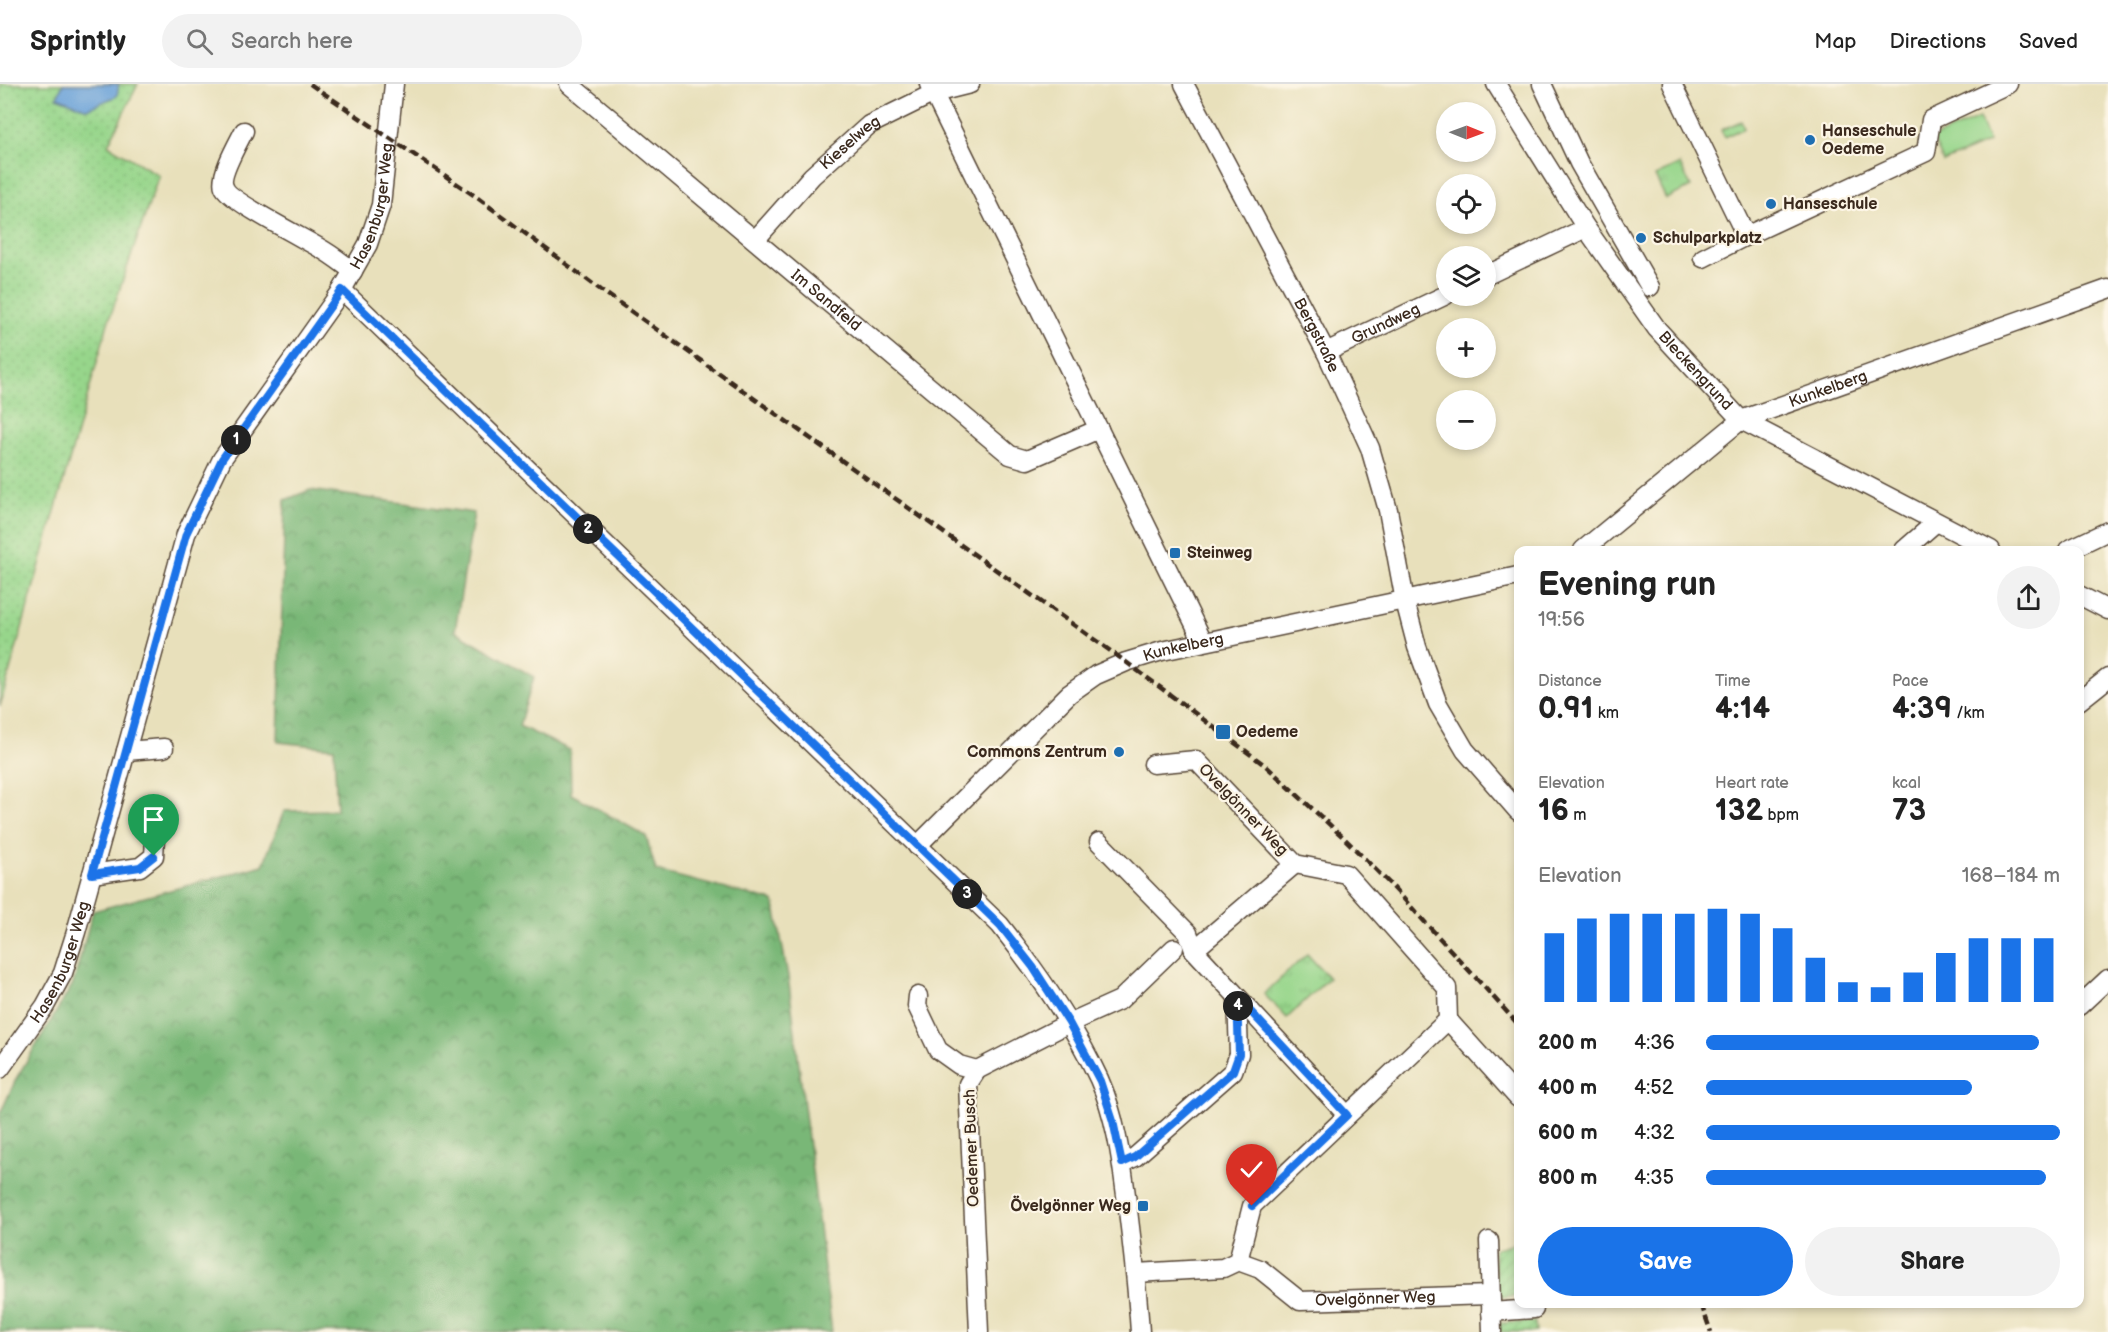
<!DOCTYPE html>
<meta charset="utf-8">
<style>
body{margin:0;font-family:"Balsamiq Sans",sans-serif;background:#f2f2f2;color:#222;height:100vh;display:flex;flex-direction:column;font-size:22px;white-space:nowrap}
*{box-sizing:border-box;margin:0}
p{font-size:20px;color:#767676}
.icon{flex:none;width:33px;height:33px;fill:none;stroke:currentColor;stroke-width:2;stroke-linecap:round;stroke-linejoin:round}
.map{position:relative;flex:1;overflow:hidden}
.details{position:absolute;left:1514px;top:462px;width:570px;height:762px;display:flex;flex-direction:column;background:#fff;border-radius:12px;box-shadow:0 3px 9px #0003}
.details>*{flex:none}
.needle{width:39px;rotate:91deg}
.controls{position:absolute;left:1436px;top:18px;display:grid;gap:12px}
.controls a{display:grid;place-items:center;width:60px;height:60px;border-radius:50%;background:#fff;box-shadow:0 3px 9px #0003;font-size:30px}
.pin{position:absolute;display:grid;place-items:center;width:51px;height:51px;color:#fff;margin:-62px -26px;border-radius:50% 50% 50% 0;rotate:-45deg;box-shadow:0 0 6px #0007}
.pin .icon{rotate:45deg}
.km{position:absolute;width:30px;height:30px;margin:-15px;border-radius:50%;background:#222;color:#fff;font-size:16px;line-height:30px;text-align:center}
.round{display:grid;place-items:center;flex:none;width:63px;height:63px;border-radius:32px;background:#f2f2f2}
.summary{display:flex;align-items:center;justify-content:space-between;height:102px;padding:0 24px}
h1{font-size:33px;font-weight:700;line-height:45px}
.figures{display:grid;grid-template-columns:repeat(3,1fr);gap:9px;height:102px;padding:6px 24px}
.figures div{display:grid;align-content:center}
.figures b{font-size:30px;font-weight:700}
.figures small{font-size:16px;font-weight:400}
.figures p{font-size:16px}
.chart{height:168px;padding:12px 24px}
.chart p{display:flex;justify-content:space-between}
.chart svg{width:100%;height:108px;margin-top:6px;stroke:#1a73e8;stroke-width:6}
.action{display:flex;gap:12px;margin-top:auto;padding:12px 24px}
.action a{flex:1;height:69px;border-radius:36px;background:#1a73e8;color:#fff;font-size:24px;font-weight:700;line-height:69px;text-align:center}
.action a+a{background:#f2f2f2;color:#222}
ul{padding:0 24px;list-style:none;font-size:20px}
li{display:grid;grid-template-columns:96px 72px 1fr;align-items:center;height:45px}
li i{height:15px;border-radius:8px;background:#1a73e8}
header{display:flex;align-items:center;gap:36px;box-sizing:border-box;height:84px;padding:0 30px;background:#fff;border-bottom:2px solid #e0e0e0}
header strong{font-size:28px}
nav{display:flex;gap:33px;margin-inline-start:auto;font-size:21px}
.search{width:420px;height:54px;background:#f2f2f2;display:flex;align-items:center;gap:15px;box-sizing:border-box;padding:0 21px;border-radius:33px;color:#767676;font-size:22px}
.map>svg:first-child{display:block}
.grass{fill:url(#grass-dots);stroke:#698054;stroke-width:1.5}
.forest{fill:url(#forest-crowns);stroke:#5a704a;stroke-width:1.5}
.park{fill:url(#park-tufts);stroke:#698054;stroke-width:1.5}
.garden{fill:url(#garden-furrows);stroke:#698054;stroke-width:1.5}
.pitch{fill:#97d68b;stroke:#698054;stroke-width:1.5}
.water{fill:#6aa2d9;stroke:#52667c;stroke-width:1.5}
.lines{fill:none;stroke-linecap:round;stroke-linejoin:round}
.minor-casing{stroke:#554536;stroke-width:21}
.minor{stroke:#fff;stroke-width:18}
.rail{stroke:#3b2a1e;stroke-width:4.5;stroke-dasharray:9 4.5;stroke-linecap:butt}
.route-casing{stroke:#fff;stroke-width:12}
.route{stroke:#1a73e8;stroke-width:8}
.poi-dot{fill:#1f6fb2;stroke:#fcf5e5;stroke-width:2}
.labels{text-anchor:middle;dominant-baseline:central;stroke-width:4.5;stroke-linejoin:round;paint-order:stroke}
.poi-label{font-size:16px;font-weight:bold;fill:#3b2a1e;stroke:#fcf5e5;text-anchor:start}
.street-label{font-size:16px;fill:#3b2a1e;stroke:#fcf5e5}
</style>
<header>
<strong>Sprintly</strong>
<div class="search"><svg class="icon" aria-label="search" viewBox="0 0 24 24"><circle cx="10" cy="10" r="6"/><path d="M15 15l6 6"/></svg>Search here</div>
<nav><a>Map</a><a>Directions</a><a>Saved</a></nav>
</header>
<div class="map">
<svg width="2108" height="1248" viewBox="0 0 2108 1248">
<defs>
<pattern id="grass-dots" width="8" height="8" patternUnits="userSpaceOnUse" patternTransform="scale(1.5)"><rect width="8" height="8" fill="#97d68b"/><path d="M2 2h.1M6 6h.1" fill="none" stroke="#83b878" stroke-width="1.8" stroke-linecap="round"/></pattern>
<pattern id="forest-crowns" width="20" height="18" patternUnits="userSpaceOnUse" patternTransform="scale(1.5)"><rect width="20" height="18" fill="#79b777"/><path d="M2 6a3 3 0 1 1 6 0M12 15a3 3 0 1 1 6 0" fill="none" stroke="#649561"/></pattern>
<pattern id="park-tufts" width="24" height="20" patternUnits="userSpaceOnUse" patternTransform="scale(1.5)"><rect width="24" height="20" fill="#97d68b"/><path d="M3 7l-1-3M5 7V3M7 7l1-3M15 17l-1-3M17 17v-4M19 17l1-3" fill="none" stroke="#83b878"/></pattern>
<pattern id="garden-furrows" width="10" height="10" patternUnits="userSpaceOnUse" patternTransform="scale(1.5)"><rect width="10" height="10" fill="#97d68b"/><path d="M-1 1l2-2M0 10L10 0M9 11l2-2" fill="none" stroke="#83b878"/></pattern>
</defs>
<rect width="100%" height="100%" fill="#fcf5e5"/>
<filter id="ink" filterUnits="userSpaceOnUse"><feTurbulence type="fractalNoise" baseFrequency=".0167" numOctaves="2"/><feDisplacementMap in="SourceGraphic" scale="12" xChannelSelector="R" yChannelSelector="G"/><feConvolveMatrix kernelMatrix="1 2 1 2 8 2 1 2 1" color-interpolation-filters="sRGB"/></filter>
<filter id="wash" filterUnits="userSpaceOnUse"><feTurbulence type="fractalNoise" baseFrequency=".008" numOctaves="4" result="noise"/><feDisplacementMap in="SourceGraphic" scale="24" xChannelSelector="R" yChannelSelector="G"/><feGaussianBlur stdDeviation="1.35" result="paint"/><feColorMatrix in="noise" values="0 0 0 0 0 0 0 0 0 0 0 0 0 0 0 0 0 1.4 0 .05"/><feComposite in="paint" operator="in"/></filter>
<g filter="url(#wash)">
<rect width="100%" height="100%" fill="#e8e0bb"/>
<polygon class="grass" points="0,0 138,0 108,61 159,91 108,239 0,622"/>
<polygon class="forest" points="310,406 474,429 455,547 534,593 519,642 570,666 571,710 646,752 656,787 774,817 788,892 832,1248 0,1248 0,1030 17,993 73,900 93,827 263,781 284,727 337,726 334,664 278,658 285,416"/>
<g class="park">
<polygon points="1741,37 1744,44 1724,53 1721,46"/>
<polygon points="1680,80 1691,103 1666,115 1655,92"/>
<polygon points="1307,870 1329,894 1287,934 1264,910"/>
</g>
<g class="garden">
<polygon points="1510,1160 1518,1161 1518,1212 1497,1213 1494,1165"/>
<polygon points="1535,1238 1536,1248 1500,1248 1499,1239"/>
</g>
<polygon class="pitch" points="1979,34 1989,58 1943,78 1933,54"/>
<polygon class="water" points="63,0 119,0 117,12 87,25 57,13"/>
</g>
<g filter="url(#ink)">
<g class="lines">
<g class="minor-casing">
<g id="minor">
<path id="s1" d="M 569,0 L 1010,371 L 1027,376 L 1099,345"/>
<polyline points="929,0 1203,557"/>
<path id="s2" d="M 1184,0 L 1326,268 L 1370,364 L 1388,426 L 1405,517 L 1417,563 L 1438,620 L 1465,666 L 1518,727"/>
<path id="s3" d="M 1496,0 L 1586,144 L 1657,245 L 1741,336 L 1991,466"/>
<polyline points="1542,0 1579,79 1650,203"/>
<polyline points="1672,0 1746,152"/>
<path d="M 244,47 C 238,59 219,92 224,103 C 228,116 303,154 318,163 C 331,170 342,179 353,187"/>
<path id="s4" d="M 756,155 L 812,92 L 869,41 L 934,9 L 970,0"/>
<polyline points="1703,174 1746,152 1926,68 1931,36 2008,0"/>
<polyline points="1485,192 1586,144"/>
<path d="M 342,206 L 1000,841 C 1038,889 1073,939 1099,995 C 1115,1031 1121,1072 1126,1111 C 1132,1157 1137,1202 1140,1248"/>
<path id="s5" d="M 1326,268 L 1446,211"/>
<path id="s6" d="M 1583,466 L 1741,336 L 2108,205"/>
<polyline points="1904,466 1935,439"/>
<polyline points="2068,466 2108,447"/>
<polyline points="2079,511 2108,526"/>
<polyline points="2079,617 2108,594"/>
<polyline points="126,667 164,664"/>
<polyline points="1099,758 1188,849 1194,866 1347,1031"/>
<path id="s7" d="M 917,762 L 1069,610 L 1096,591 L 1126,578 L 1162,567 L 1518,492"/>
<polyline points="92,790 140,783 154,772 156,738"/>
<polyline points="1194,866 1295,780"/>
<polyline points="918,912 917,922 938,966 959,981 977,986"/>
<polyline points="2079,922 2108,895"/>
<polyline points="1448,936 1518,1014"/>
<path id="s8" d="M 0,985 L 45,922 L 63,889 L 76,848 L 186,450 L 222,375 L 342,206 L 368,160 L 381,121 L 394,0"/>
<polyline points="1122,1079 1135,1073 1233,987 1239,970 1237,913"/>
<polyline points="1489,1157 1492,1248"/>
<path id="s9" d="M 1238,1177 L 1260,1185 L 1300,1217 L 1490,1211"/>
<polyline points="1136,1189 1223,1184 1238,1177 1252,1122 1448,936 1447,904 1346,790 1295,780 1196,676 1153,680"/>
<polyline points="1491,1228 1534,1225"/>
<polyline points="979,1248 968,1000 977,986 1069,939 1120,916 1174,864"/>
</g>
</g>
<use href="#minor" class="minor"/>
<g class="rail">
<polyline points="310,0 475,112 601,206 1126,578 1266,682 1343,753 1392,802 1518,940"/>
<polyline points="1701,1220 1711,1248"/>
</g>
</g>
</g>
<g class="lines" filter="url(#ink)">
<g class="route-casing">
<polyline id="route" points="154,772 140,783 92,790 186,450 222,375 342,206 1000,841 1033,883 1069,939 1100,997 1113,1037 1122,1079 1135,1073 1233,987 1239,970 1237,913 1347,1031 1252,1122"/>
</g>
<use href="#route" class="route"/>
</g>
<g class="poi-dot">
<circle cx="1810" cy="56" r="6"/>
<circle cx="1771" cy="120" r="6"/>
<circle cx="1641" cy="154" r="6"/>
<rect x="1169" y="463" width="12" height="12" rx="3"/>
<rect x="1215" y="640" width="16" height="16" rx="3"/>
<circle cx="1119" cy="668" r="6"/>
<rect x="1137" y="1116" width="12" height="12" rx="3"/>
</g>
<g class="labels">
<g class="poi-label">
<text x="1822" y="47">Hanseschule<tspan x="1822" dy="18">Oedeme</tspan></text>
<text x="1783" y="120">Hanseschule</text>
<text x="1653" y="154">Schulparkplatz</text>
<text x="1187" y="469">Steinweg</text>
<text x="1236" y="648">Oedeme</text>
<text x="1107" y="668" text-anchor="end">Commons Zentrum</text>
<text x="1131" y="1122" text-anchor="end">Övelgönner Weg</text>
</g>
<g class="street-label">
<text stroke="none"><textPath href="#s4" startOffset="135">Kieselweg</textPath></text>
<text stroke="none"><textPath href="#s8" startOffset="952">Hasenburger Weg</textPath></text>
<text stroke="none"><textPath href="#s1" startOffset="336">Im Sandfeld</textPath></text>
<text stroke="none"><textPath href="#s5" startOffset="66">Grundweg</textPath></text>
<text stroke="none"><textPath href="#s2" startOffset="284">Bergstraße</textPath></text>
<text stroke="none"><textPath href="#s3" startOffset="350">Bleckengrund</textPath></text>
<text stroke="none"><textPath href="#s6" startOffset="297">Kunkelberg</textPath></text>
<text stroke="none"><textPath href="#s7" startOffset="340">Kunkelberg</textPath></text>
<text transform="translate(1243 726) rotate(46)">Ovelgönner Weg</text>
<text stroke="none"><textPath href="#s8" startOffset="124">Hasenburger Weg</textPath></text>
<text transform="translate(972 1064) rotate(-92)">Oedemer Busch</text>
<text stroke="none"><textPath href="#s9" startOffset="150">Ovelgönner Weg</textPath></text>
</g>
</g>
</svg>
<div class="controls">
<a><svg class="needle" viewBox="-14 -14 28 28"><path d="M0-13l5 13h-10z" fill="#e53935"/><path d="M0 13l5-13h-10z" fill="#767676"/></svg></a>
<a><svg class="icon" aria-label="locate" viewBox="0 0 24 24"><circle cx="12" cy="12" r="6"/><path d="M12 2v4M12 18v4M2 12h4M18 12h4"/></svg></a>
<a><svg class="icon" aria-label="layers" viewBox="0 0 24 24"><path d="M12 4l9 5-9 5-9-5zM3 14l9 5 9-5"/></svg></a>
<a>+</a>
<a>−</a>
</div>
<div class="pin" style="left:154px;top:772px;background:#1e9e55"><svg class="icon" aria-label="arrive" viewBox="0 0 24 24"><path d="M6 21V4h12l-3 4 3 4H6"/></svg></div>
<div class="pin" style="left:1252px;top:1122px;background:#d93025"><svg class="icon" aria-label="check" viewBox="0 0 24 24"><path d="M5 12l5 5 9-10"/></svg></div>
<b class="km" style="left:236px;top:356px">1</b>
<b class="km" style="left:588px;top:445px">2</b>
<b class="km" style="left:967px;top:810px">3</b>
<b class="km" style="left:1238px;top:922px">4</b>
<section class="details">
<div class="summary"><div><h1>Evening run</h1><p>19:56</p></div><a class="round"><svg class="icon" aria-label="share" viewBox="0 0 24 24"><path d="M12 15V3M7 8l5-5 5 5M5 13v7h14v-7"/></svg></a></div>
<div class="figures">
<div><p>Distance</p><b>0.91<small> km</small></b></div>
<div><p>Time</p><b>4:14</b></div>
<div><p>Pace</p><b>4:39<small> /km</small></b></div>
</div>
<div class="figures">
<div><p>Elevation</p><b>16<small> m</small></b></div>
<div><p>Heart rate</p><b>132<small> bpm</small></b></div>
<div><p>kcal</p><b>73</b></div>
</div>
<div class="chart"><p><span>Elevation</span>168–184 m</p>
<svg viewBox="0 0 160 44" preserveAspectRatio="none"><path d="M5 44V16M15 44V10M25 44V8M35 44V8M45 44V8M55 44V6M65 44V8M75 44V14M85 44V26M95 44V36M105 44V38M115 44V32M125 44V24M135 44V18M145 44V18M155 44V18"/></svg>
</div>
<ul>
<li><b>200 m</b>4:36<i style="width:94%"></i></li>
<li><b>400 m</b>4:52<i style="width:75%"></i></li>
<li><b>600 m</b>4:32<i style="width:100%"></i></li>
<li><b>800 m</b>4:35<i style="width:96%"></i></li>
</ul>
<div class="action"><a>Save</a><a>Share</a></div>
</section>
</div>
